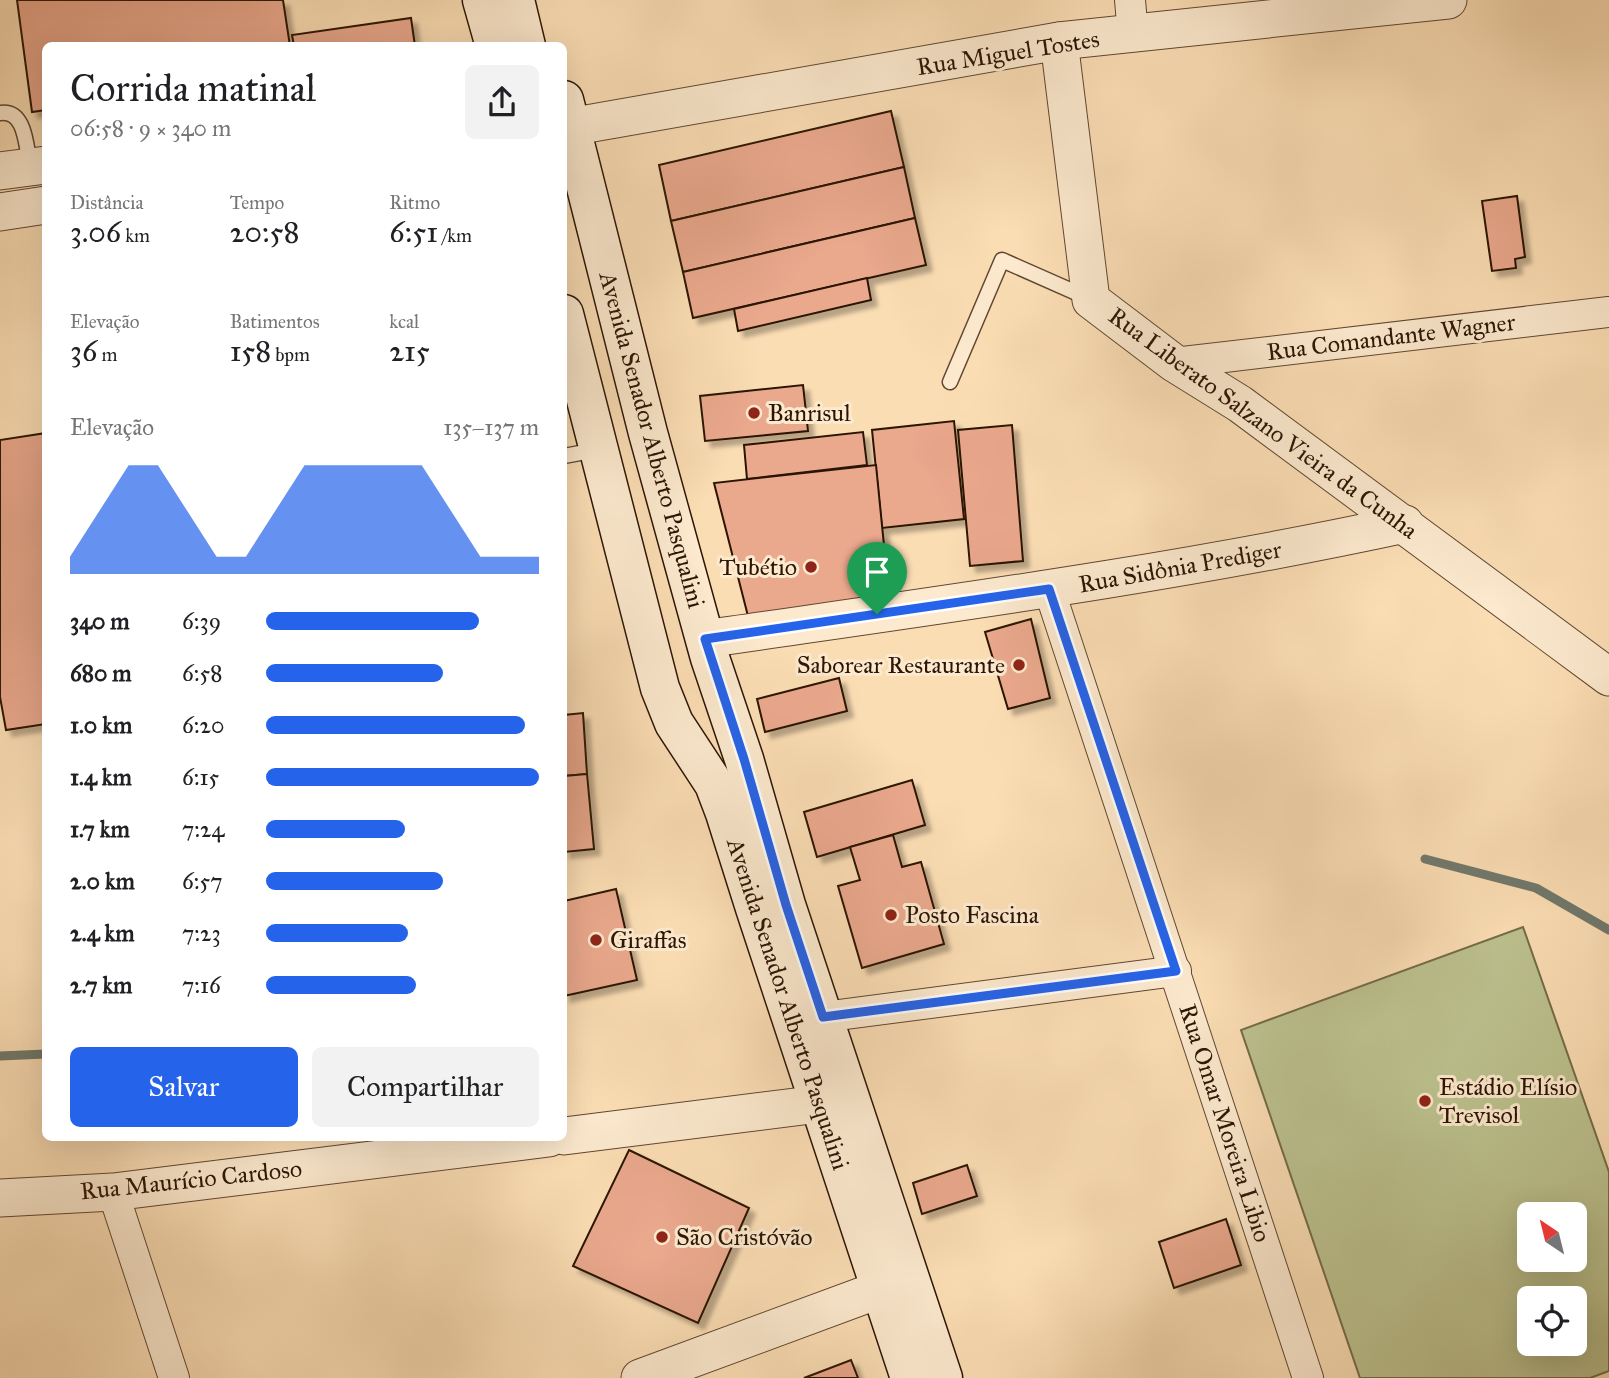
<!DOCTYPE html>
<html lang="pt">
<meta charset="utf-8">
<style>
body{margin:0;font-family:"IM FELL Great Primer",serif;background:#f2f2f2;color:#202124;height:100vh;display:flex;flex-direction:column;font-size:26px;white-space:nowrap}
*{box-sizing:border-box;margin:0}
p{font-size:23px;color:#757577}
.icon{flex:none;width:38px;height:38px;fill:none;stroke:currentColor;stroke-width:2;stroke-linecap:round;stroke-linejoin:round}
.map{position:relative;flex:1;overflow:hidden}
.details{position:absolute;left:42px;top:42px;width:525px;height:1099px;display:flex;flex-direction:column;background:#fff;border-radius:10px;box-shadow:0 7px 28px #0002}
.details>*{flex:none}
.needle{width:46px;rotate:325deg}
.fabs{position:absolute;left:1517px;top:1202px;display:grid;gap:14px}
.fabs a{display:grid;place-items:center;width:70px;height:70px;border-radius:10px;background:#fff;box-shadow:0 7px 28px #0002;font-size:35px}
.pin{position:absolute;display:grid;place-items:center;width:60px;height:60px;color:#fff;margin:-72px -30px;border-radius:50% 50% 50% 0;rotate:-45deg;box-shadow:0 0 7px #0007}
.pin .icon{rotate:45deg}
.round{display:grid;place-items:center;flex:none;width:74px;height:74px;border-radius:10px;background:#f2f2f2}
.headline{display:flex;align-items:center;justify-content:space-between;height:119px;padding:0 28px}
h1{font-size:38px;font-weight:600;line-height:52px}
.stats{display:grid;grid-template-columns:repeat(3,1fr);gap:10px;height:119px;padding:7px 28px}
.stats div{display:grid;align-content:center}
.stats b{font-size:30px;font-weight:600}
.stats small{font-size:19px;font-weight:400}
.stats p{font-size:19px}
.chart{height:196px;padding:14px 28px}
.chart p{display:flex;justify-content:space-between}
.chart svg{width:100%;height:126px;margin-top:7px;fill:#2563eb;opacity:.7}
.cta{display:flex;gap:14px;margin-top:auto;padding:14px 28px}
.cta a{flex:1;height:80px;border-radius:10px;background:#2563eb;color:#fff;font-size:28px;font-weight:600;line-height:80px;text-align:center}
.cta a+a{background:#f2f2f2;color:#202124}
ul{padding:0 28px;list-style:none;font-size:23px}
li{display:grid;grid-template-columns:112px 84px 1fr;align-items:center;height:52px}
li i{height:18px;border-radius:9px;background:#2563eb}
.map>svg:first-child{display:block}
.green{fill:#bcc28f;stroke:#746c4a;stroke-width:2;fill-rule:evenodd}
.lines{fill:none;stroke-linecap:round;stroke-linejoin:round}
.stream{stroke:#71796d;stroke-width:9}
.building{fill:#eaa88d;stroke:#2c1505;stroke-width:2;filter:url(#shadow)}
.service-casing{stroke:#604731;stroke-width:17}
.minor-casing{stroke:#604731;stroke-width:32}
.tertiary-casing{stroke:#604731;stroke-width:39}
.secondary-casing{stroke:#2c1505;stroke-width:41}
.service{stroke:#fce9ce;stroke-width:14}
.minor{stroke:#fce9ce;stroke-width:30}
.tertiary{stroke:#fce9ce;stroke-width:37}
.secondary{stroke:#fce9ce;stroke-width:38}
.route-casing{stroke:#fff;stroke-width:14}
.route{stroke:#2563eb;stroke-width:9}
.poi-dot{fill:#8f2418;stroke:#fce9ce;stroke-width:2.5}
.labels{text-anchor:middle;dominant-baseline:central;stroke-width:6;stroke-linejoin:round;paint-order:stroke}
.street-label{font-size:24px;fill:#2c1505;stroke:#fce9ce}
.poi-label{font-size:24px;fill:#2c1505;stroke:#fce9ce;text-anchor:start}
</style>
<div class="map">
<svg width="1609" height="1378" viewBox="0 0 1609 1378">
<defs>
<filter id="shadow"><feDropShadow dx="6" dy="6" stdDeviation="2" flood-color="#0004"/></filter>
</defs>
<rect width="100%" height="100%" fill="#fbddb4"/>
<filter id="stains"><feTurbulence type="fractalNoise" baseFrequency=".00286" numOctaves="4"/><feColorMatrix values="0 0 0 0 .2 0 0 0 0 .09 0 0 0 0 .02 0 0 0 .5 -.17"/></filter>
<radialGradient id="worn" r=".72"><stop offset=".6" stop-color="#630" stop-opacity="0"/><stop offset="1" stop-color="#630" stop-opacity=".3"/></radialGradient>
<path class="green" d="M 1523,927 L 1609,1172 L 1609,1371 L 1590,1378 L 1360,1378 L 1241,1030 ZM 1530,1214 L 1575,1214 L 1575,1260 L 1530,1260 ZM 1530,1298 L 1575,1298 L 1575,1344 L 1530,1344 Z"/>
<g class="lines">
<g class="stream">
<polyline points="1425,859 1536,888 1609,930"/>
<polyline points="0,1056 46,1054"/>
</g>
</g>
<g class="building">
<polygon points="17,0 283,0 290,46 46,46 46,110 32,112"/>
<polygon points="411,18 415,46 294,46 292,35"/>
<polygon points="891,111 904,167 671,221 659,165"/>
<polygon points="904,167 915,218 683,272 671,221"/>
<polygon points="1517,196 1525,257 1515,259 1516,268 1492,271 1482,201"/>
<polygon points="915,218 926,265 693,318 683,272"/>
<polygon points="867,278 871,300 738,331 734,309"/>
<polygon points="803,385 808,431 705,441 700,396"/>
<polygon points="954,421 964,519 882,528 872,430"/>
<polygon points="1012,425 1023,561 970,566 958,430"/>
<polygon points="863,432 867,465 747,479 744,445"/>
<polygon points="46,433 46,724 6,730 0,697 0,440"/>
<polygon points="876,465 890,606 750,624 714,483"/>
<polygon points="1031,619 1050,698 1008,709 985,632"/>
<polygon points="839,678 847,711 765,732 757,699"/>
<polygon points="583,713 587,774 564,776 564,715"/>
<polygon points="587,774 594,849 564,852 564,776"/>
<polygon points="912,780 925,825 817,857 804,812"/>
<polygon points="893,835 902,867 921,862 944,944 862,968 838,886 860,880 850,847"/>
<polygon points="616,889 637,980 564,996 564,901"/>
<polygon points="629,1150 749,1208 698,1323 573,1266"/>
<polygon points="967,1165 977,1196 922,1214 913,1183"/>
<polygon points="1226,1219 1241,1265 1174,1288 1159,1242"/>
<polygon points="851,1360 858,1378 804,1378"/>
</g>
<g class="lines">
<g class="service-casing">
<g id="service">
<path d="M 0,113 C 26,109 26,147 30,165"/>
<polyline points="950,382 1002,260 1088,298"/>
<polyline points="564,456 596,450"/>
</g>
</g>
<g class="minor-casing">
<g id="minor">
<polyline points="1130,0 1133,35"/>
<polyline points="1174,363 1609,312"/>
<polyline points="1049,589 1308,1378"/>
<polyline points="823,1017 1176,971"/>
<polyline points="113,1192 174,1378"/>
</g>
</g>
<g class="tertiary-casing">
<g id="tertiary">
<polyline points="1059,41 1091,300 1174,363 1240,404 1609,677"/>
<polyline points="564,128 1059,41 1448,0"/>
<polyline points="0,171 46,165"/>
<polyline points="0,212 46,205"/>
<path d="M 705,639 C 939,605 1174,574 1405,524"/>
<polyline points="564,1136 819,1104"/>
<polyline points="0,1198 113,1192 549,1138"/>
<polyline points="640,1378 881,1289"/>
</g>
</g>
<g class="secondary-casing">
<g id="secondary">
<polyline points="482,0 495,46"/>
<polyline points="515,0 526,46"/>
<polyline points="564,100 648,433 710,658 744,759 786,905 943,1378"/>
<polyline points="564,314 660,688 674,723 714,784 725,813 755,908 910,1378"/>
</g>
</g>
<use href="#service" class="service"/>
<use href="#minor" class="minor"/>
<use href="#tertiary" class="tertiary"/>
<use href="#secondary" class="secondary"/>
</g>
<g class="lines">
<g class="route-casing">
<polygon id="route" points="1049,589 1176,971 823,1017 786,905 744,759 705,639"/>
</g>
<use href="#route" class="route"/>
</g>
<g class="poi-dot">
<circle cx="754" cy="413" r="7"/>
<circle cx="811" cy="567" r="7"/>
<circle cx="1019" cy="665" r="7"/>
<circle cx="891" cy="915" r="7"/>
<circle cx="596" cy="940" r="7"/>
<circle cx="1425" cy="1101" r="7"/>
<circle cx="662" cy="1237" r="7"/>
</g>
<g class="labels">
<g class="street-label">
<text transform="translate(1008 53) rotate(-9)">Rua Miguel Tostes</text>
<text transform="translate(1391 337) rotate(-7)">Rua Comandante Wagner</text>
<text transform="translate(1263 423) rotate(36)">Rua Liberato Salzano Vieira da Cunha</text>
<text transform="translate(652 440) rotate(75)">Avenida Senador Alberto Pasqualini</text>
<text transform="translate(1180 567) rotate(-10)">Rua Sidônia Prediger</text>
<text transform="translate(788 1004) rotate(72)">Avenida Senador Alberto Pasqualini</text>
<text transform="translate(1225 1123) rotate(72)">Rua Omar Moreira Libio</text>
<text transform="translate(191 1180) rotate(-6)">Rua Maurício Cardoso</text>
</g>
<g class="poi-label">
<text x="768" y="413">Banrisul</text>
<text x="797" y="567" text-anchor="end">Tubétio</text>
<text x="1005" y="665" text-anchor="end">Saborear Restaurante</text>
<text x="905" y="915">Posto Fascina</text>
<text x="610" y="940">Giraffas</text>
<text x="1439" y="1087">Estádio Elísio<tspan x="1439" dy="28">Trevisol</tspan></text>
<text x="676" y="1237">São Cristóvão</text>
</g>
</g>
<rect width="100%" height="100%" filter="url(#stains)"/>
<rect width="100%" height="100%" fill="url(#worn)"/>
</svg>
<div class="fabs">
<a><svg class="needle" viewBox="-14 -14 28 28"><path d="M0-13l5 13h-10z" fill="#e53935"/><path d="M0 13l5-13h-10z" fill="#757577"/></svg></a>
<a><svg class="icon" aria-label="locate" viewBox="0 0 24 24"><circle cx="12" cy="12" r="6"/><path d="M12 2v4M12 18v4M2 12h4M18 12h4"/></svg></a>
</div>
<div class="pin" style="left:877px;top:614px;background:#1e9e55"><svg class="icon" aria-label="arrive" viewBox="0 0 24 24"><path d="M6 21V4h12l-3 4 3 4H6"/></svg></div>
<section class="details">
<div class="headline"><div><h1>Corrida matinal</h1><p>06:58 · 9 × 340 m</p></div><a class="round"><svg class="icon" aria-label="share" viewBox="0 0 24 24"><path d="M12 15V3M7 8l5-5 5 5M5 13v7h14v-7"/></svg></a></div>
<div class="stats">
<div><p>Distância</p><b>3.06<small> km</small></b></div>
<div><p>Tempo</p><b>20:58</b></div>
<div><p>Ritmo</p><b>6:51<small> /km</small></b></div>
</div>
<div class="stats">
<div><p>Elevação</p><b>36<small> m</small></b></div>
<div><p>Batimentos</p><b>158<small> bpm</small></b></div>
<div><p>kcal</p><b>215</b></div>
</div>
<div class="chart"><p><span>Elevação</span>135–137 m</p>
<svg viewBox="0 0 160 44" preserveAspectRatio="none"><path d="M0 44V38L10 22L20 6L30 6L40 22L50 38L60 38L70 22L80 6L90 6L100 6L110 6L120 6L130 22L140 38L150 38L160 38V44z"/></svg>
</div>
<ul>
<li><b>340 m</b>6:39<i style="width:78%"></i></li>
<li><b>680 m</b>6:58<i style="width:65%"></i></li>
<li><b>1.0 km</b>6:20<i style="width:95%"></i></li>
<li><b>1.4 km</b>6:15<i style="width:100%"></i></li>
<li><b>1.7 km</b>7:24<i style="width:51%"></i></li>
<li><b>2.0 km</b>6:57<i style="width:65%"></i></li>
<li><b>2.4 km</b>7:23<i style="width:52%"></i></li>
<li><b>2.7 km</b>7:16<i style="width:55%"></i></li>
</ul>
<div class="cta"><a>Salvar</a><a>Compartilhar</a></div>
</section>
</div>
